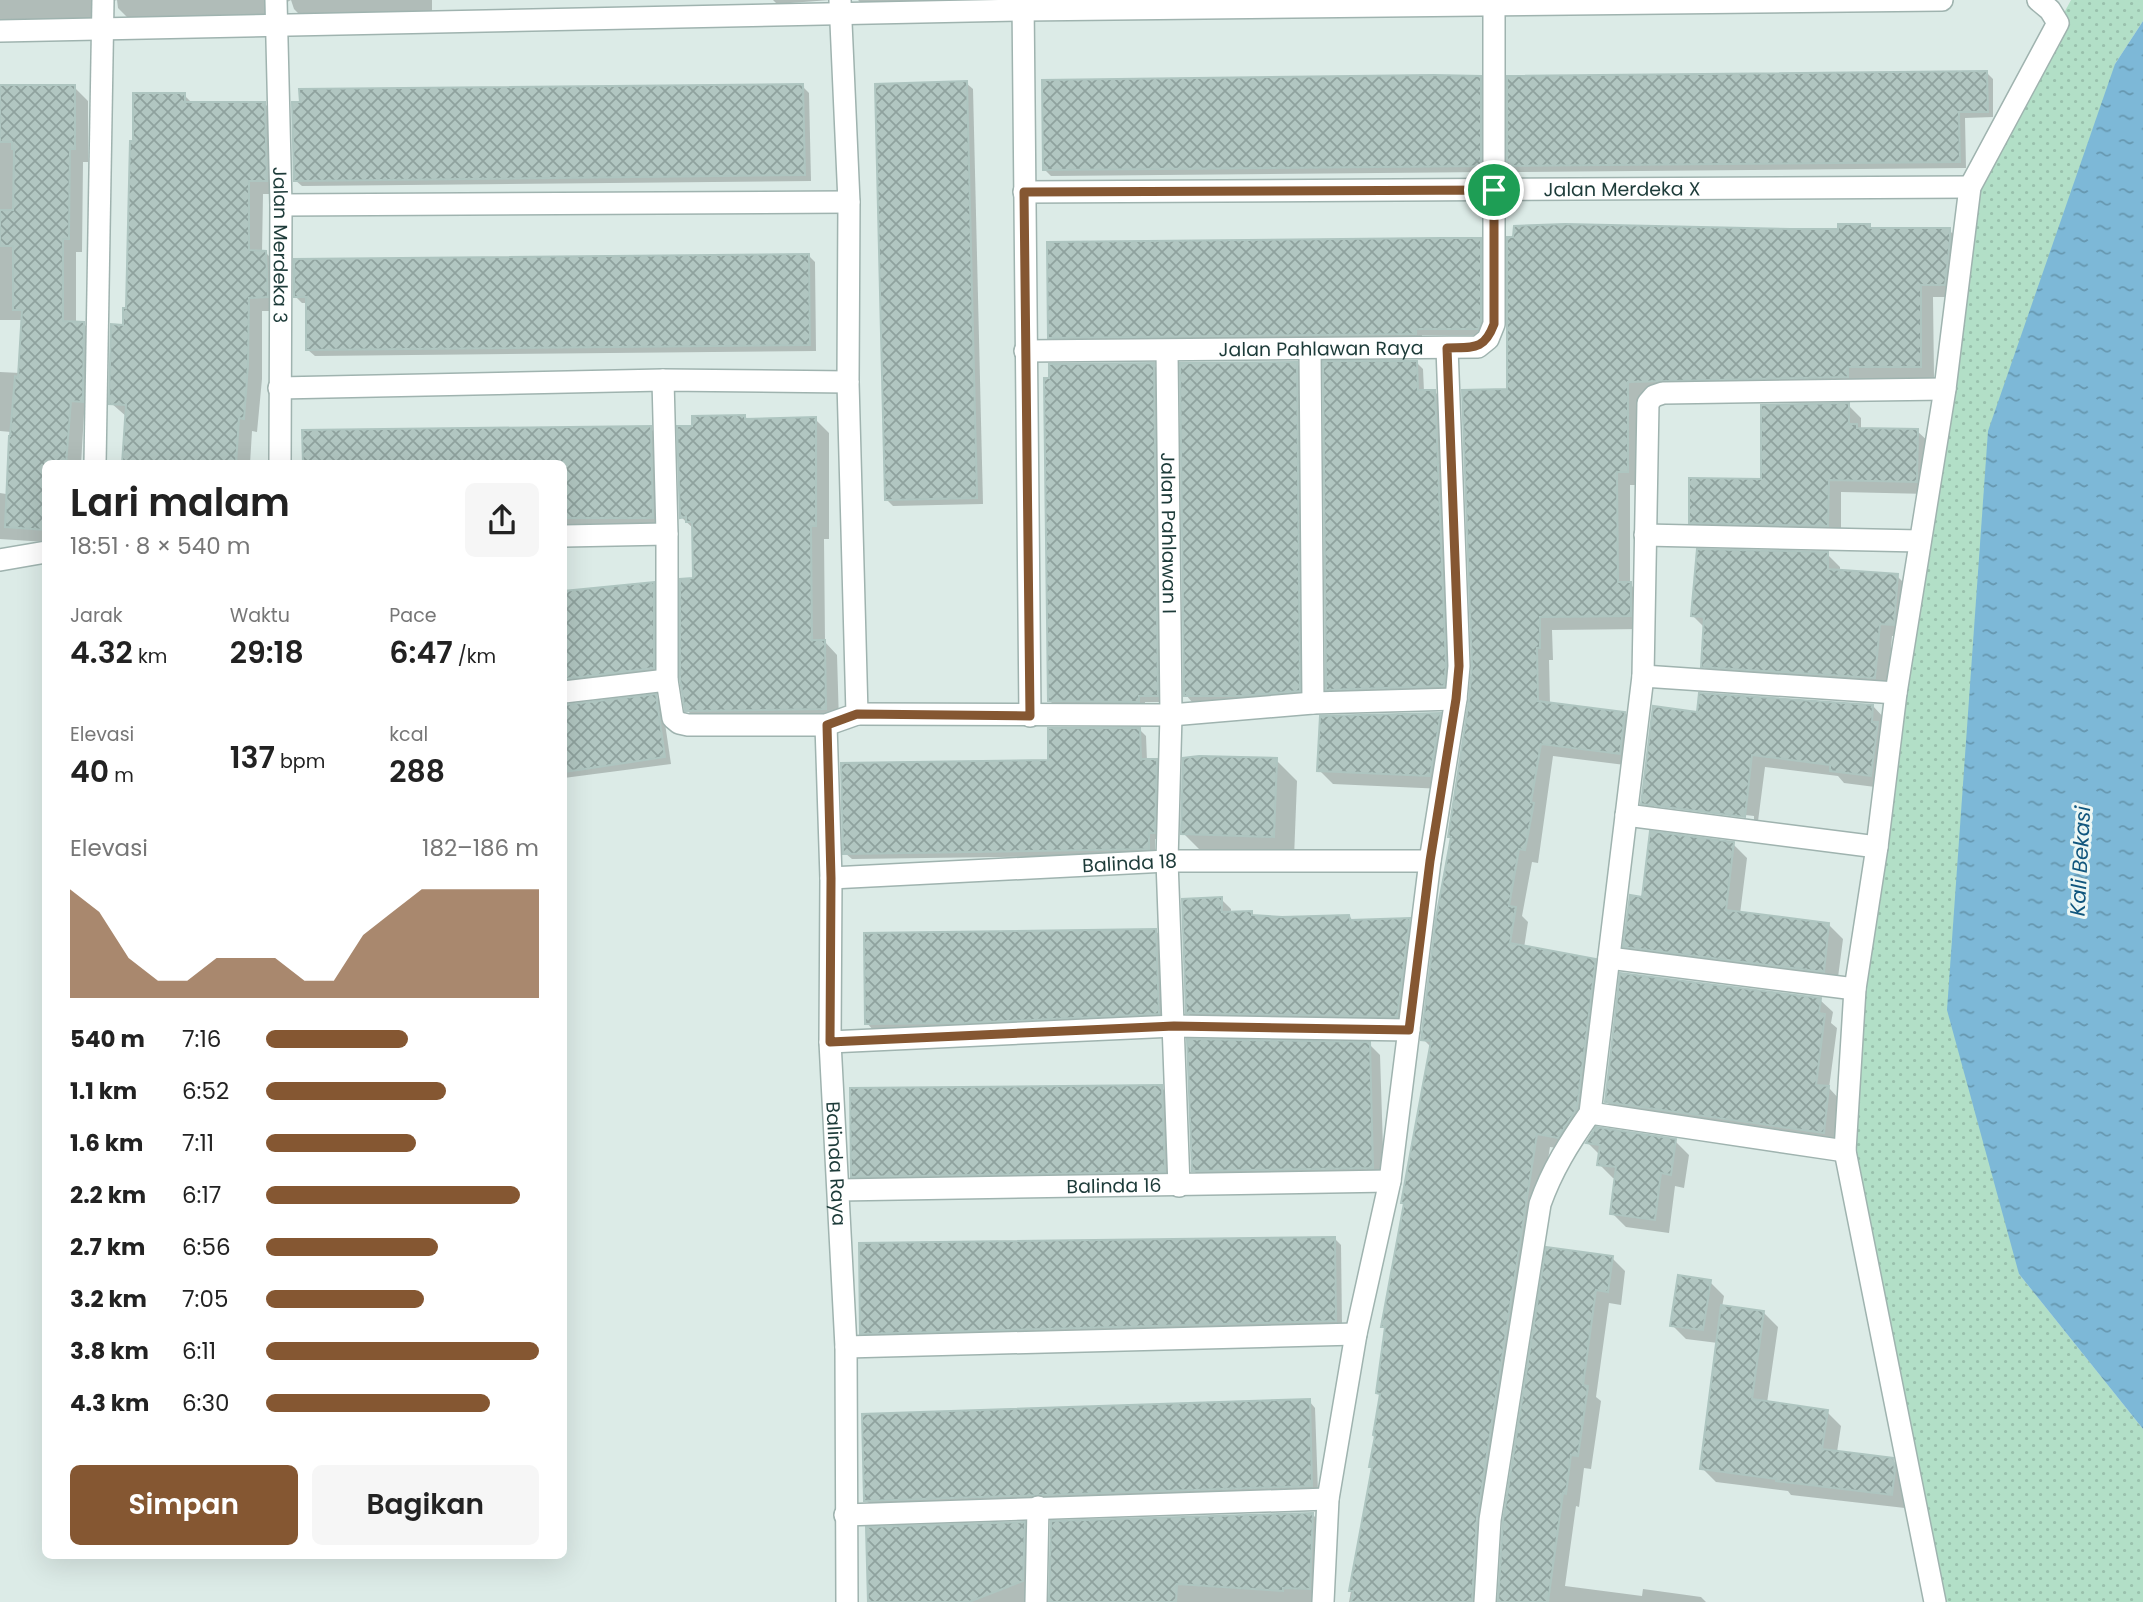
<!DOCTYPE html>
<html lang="id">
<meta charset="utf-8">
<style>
body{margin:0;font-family:Poppins,sans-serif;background:#f6f6f6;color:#222;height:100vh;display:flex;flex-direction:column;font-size:26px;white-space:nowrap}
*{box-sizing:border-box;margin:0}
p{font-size:23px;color:#767676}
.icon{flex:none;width:38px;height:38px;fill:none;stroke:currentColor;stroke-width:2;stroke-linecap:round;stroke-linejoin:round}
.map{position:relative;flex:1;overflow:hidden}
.details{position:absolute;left:42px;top:460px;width:525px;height:1099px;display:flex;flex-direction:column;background:#fff;border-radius:10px;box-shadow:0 7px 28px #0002}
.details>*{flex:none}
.pin{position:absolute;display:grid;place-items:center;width:60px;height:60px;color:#fff;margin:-30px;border:4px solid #fff;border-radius:50%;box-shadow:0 2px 7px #0007}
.round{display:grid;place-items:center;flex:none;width:74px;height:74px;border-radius:10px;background:#f6f6f6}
.summary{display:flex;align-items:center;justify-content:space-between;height:119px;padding:0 28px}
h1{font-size:38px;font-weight:600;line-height:52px}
.stats{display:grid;grid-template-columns:repeat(3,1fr);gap:10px;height:119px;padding:7px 28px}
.stats div{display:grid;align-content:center}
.stats b{font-size:30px;font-weight:600}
.stats small{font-size:19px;font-weight:400}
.stats p{font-size:19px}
.chart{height:196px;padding:14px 28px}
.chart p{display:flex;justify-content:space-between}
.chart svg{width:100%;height:126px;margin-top:7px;fill:#855732;opacity:.7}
.cta{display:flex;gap:14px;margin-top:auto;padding:14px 28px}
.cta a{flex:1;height:80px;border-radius:10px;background:#855732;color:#fff;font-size:28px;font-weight:600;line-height:80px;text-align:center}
.cta a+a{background:#f6f6f6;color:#222}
ul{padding:0 28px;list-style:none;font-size:23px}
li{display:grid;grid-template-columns:112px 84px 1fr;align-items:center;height:52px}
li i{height:18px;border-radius:9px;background:#855732}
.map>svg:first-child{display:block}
.grass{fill:url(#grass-dots)}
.water{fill:url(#water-ripples)}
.shadow{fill:#0003;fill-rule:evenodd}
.building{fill:url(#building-cross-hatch);stroke:#aec5c0;stroke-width:2}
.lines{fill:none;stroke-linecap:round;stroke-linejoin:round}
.street-casing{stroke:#9fb3af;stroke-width:24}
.street{stroke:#fff;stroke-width:21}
.route-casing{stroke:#fff;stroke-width:14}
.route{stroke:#855732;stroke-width:9}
.labels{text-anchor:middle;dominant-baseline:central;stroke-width:6;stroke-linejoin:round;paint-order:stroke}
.street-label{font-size:19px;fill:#1d3b39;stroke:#edf7f4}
.water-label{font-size:21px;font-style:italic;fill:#11567d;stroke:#edf7f4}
</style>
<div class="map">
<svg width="2143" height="1602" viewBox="0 0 2143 1602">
<defs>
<pattern id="grass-dots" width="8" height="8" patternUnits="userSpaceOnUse" patternTransform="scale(1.75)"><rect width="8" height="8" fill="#b2dfc7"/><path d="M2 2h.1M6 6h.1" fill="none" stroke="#99c0ac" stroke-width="1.8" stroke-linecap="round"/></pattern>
<pattern id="water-ripples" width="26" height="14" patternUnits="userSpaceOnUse" patternTransform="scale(1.75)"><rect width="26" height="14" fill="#7db8d7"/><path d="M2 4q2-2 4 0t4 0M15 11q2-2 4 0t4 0" fill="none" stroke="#6697af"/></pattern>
<pattern id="building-cross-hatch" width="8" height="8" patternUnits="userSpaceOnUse" patternTransform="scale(1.75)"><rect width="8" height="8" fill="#b1c6c1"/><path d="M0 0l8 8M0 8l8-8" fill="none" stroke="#8fa29e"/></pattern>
</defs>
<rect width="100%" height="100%" fill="#dcebe7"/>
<polygon class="grass" points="2071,0 2143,0 2143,21 2115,64 2019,1274 2143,1429 2143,1602 1930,1602 1845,1151 1855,989 1970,187"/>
<polygon class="water" points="2143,21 2143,1429 2019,1274 1947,1010 1988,431 2115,64"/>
<g class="shadow">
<polygon points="0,0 432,0 432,21 308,23 294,9 291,0 278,7 276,19 132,22 118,8 117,0 110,2 89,23 0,27"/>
<polygon points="773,0 830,0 777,4"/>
<polygon points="858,0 1027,0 869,11"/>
<polygon points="1987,73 1993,79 1993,117 1965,118 1966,168 1515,172 1509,165"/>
<polygon points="1480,78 1487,85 1487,172 1051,176 1045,170"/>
<polygon points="966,83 973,89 983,504 893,506 887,500"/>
<polygon points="0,85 74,87 88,101 88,162 83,162 82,252 76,252 76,323 84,324 97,338 96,415 84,414 81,464 46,464 46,542 0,539 0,493 6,494 11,432 0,431 0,372 20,373 23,320 0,320"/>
<polygon points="802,86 809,93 811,181 302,186 295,180 301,104"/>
<polygon points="184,95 192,103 265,104 279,118 280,194 263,194 262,252 265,252 279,266 281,311 262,311 262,379 257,432 252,431 250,464 123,464 127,417 111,403 127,309"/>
<polygon points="1869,226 1873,230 1949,230 1962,243 1957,297 1933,297 1934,379 1861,390 1640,395 1640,485 1630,485 1630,584 1643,597 1643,629 1552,630 1553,660 1549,660 1550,705 1625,713 1638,726 1633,766 1553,756 1538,863 1532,862 1522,916 1528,922 1524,948 1595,960 1608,973 1590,1122 1571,1150 1550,1147 1489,1532 1485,1602 1349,1602 1373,1469 1371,1466 1381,1396 1378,1392 1387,1330 1383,1326 1406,1205 1403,1202 1432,1048 1423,1039 1453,839 1450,836 1471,701 1509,391 1840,230"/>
<polygon points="1480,239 1487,246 1484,335 1422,335 1422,340 1057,344 1050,337"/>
<polygon points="809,256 815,262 816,351 315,356 308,350 308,303 302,303 296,297"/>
<polygon points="1416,362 1423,369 1424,392 1435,392 1441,398 1450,692 1334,695 1328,689"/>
<polygon points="1296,363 1303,370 1306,697 1249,702 1192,702 1186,695"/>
<polygon points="1153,365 1160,371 1163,702 1145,702 1145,708 1056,707 1050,701"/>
<polygon points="1848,405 1861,418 1861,430 1917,431 1930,443 1929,494 1841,492 1841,538 1703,535 1690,522 1762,480"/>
<polygon points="744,416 749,420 815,419 829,433 829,539 824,539 825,642 837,655 839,722 700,724 687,710 695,580 694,529 681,517 694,428"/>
<polygon points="650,428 657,435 659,524 564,524 564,464"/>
<polygon points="1827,554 1840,567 1840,572 1897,576 1910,589 1906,637 1892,636 1888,691 1715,679 1703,666 1705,628 1693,616"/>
<polygon points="653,584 660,590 660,674 564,689 564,593"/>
<polygon points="655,696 662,703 671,764 564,778 564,706"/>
<path d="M 1873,706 L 1885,719 L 1883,788 L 1844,783 L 1838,776 L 1765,767 L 1757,829 L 1655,816 L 1643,803 L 1699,714 ZM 1654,804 L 1754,816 L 1754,820 L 1654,807 Z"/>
<polygon points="1440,714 1454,728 1444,789 1333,784 1319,770"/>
<polygon points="1140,730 1146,736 1147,761 1156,761 1162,767 1161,839 1155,839 1155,855 852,859 845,853 1050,762"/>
<polygon points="1276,760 1297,781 1294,858 1204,854 1183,833"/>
<polygon points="1733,844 1747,858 1740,914 1829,925 1843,939 1837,985 1639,960 1625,946 1643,899"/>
<polygon points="1221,899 1231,909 1231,914 1251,913 1255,917 1349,916 1354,922 1409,920 1419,930 1407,1026 1197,1022 1187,1012"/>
<polygon points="1156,931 1162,938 1165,1019 873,1030 867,1023"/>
<polygon points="1820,1000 1833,1012 1831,1023 1837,1028 1829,1088 1841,1101 1836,1145 1619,1114 1606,1101"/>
<polygon points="1369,1044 1380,1055 1384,1179 1205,1182 1193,1170"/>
<polygon points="1161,1087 1168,1094 1171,1177 860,1182 853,1176"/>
<polygon points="1675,1141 1689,1155 1684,1188 1675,1186 1669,1233 1626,1227 1612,1213 1617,1179 1613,1178 1599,1164 1600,1155 1588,1143"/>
<polygon points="1335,1239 1341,1245 1342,1327 868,1339 862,1333"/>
<polygon points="1548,1249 1612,1258 1625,1271 1621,1305 1609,1303 1596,1397 1601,1401 1591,1469 1584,1468 1579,1507 1576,1506 1565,1586 1642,1596 1643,1589 1701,1597 1706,1602 1501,1602"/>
<polygon points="1710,1282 1724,1296 1722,1307 1764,1313 1778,1327 1767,1403 1827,1412 1841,1426 1837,1452 1892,1460 1906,1474 1909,1485 1905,1508 1791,1495 1788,1491 1716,1482 1702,1468 1718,1343 1686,1339 1672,1325"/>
<polygon points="1309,1401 1315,1408 1318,1492 873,1507 866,1500"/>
<polygon points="1312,1514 1325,1527 1323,1602 1051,1602"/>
<polygon points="1024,1524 1037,1537 1035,1602 868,1602"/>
</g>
<g class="building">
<polygon points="1987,71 1988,112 1959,112 1960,162 1507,166 1507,76"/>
<polygon points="1433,75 1481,76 1481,166 1043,170 1042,80"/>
<polygon points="967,81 977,498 885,500 875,84"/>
<polygon points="803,84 805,175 294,181 292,102 300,102 299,89"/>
<polygon points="0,85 75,85 75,149 70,149 69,239 63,239 63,321 84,322 83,402 71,401 66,464 46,464 46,530 5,527 9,436 10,436 15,376 18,377 22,310 13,310 13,246 0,246 0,210 13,210 14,149 12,149 12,142 0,142"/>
<polygon points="133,93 185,93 185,102 265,102 267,181 249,181 249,250 266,251 268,297 249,298 248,365 244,419 239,418 236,464 122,464 126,405 109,404 111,324 123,325 123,308 126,308 130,141 133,141"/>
<polygon points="1565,224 1790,229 1838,229 1838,224 1870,224 1870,228 1950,228 1950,240 1945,285 1921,285 1921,367 1848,367 1848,377 1628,382 1628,472 1617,472 1618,582 1631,582 1631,616 1540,617 1540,648 1537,648 1538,701 1625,712 1620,754 1541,744 1531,802 1534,803 1525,850 1519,849 1509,906 1516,907 1510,943 1596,959 1577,1108 1558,1138 1537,1134 1477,1518 1472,1602 1351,1602 1353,1591 1349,1591 1372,1467 1369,1467 1375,1436 1373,1435 1380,1394 1376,1393 1385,1327 1381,1327 1404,1203 1401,1203 1431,1041 1421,1040 1436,918 1451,837 1448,837 1469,700 1472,666 1462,390 1507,389 1507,237 1513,237 1514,226"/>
<polygon points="1439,238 1481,238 1481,321 1478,329 1416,329 1416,334 1048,338 1047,242"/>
<polygon points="809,254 810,345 306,350 306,297 294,297 294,259"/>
<polygon points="1323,361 1417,361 1418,390 1435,390 1446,666 1444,686 1326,690"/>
<polygon points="1297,362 1300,691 1241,696 1184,696 1180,363"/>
<polygon points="1154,363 1158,696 1139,696 1139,702 1048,701 1044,378 1049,378 1049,364"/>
<polygon points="1849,403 1849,424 1857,424 1857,428 1918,429 1917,482 1829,480 1828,526 1689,523 1689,478 1761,479 1761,405"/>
<polygon points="745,415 745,419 816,417 816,526 811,526 812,640 825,640 826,709 685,711 680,679 680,579 693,578 692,522 686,522 686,517 680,518 677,426 692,426 692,416"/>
<polygon points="651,426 653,518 564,518 564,464 303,464 302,430"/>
<polygon points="1697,549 1828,552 1828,569 1898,574 1894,625 1880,624 1875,678 1701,667 1704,617 1691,616"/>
<polygon points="654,582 654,668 564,679 564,591"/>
<polygon points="1699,693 1873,705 1872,722 1878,722 1871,776 1830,771 1830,765 1752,755 1745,817 1641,804 1653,706 1697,712"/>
<polygon points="656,694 665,757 564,772 564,705"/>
<polygon points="1441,713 1430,776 1317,771 1320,716"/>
<polygon points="1048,728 1140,728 1141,759 1157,759 1155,833 1149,833 1149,849 843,854 841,763 1048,760"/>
<polygon points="1199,756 1277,758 1274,837 1181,834 1183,758"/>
<polygon points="1650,831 1734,842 1726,910 1829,923 1824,972 1623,947 1630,895 1642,897"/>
<polygon points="1222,897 1222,912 1252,911 1252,915 1282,917 1349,915 1350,920 1410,918 1397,1017 1186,1013 1182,899"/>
<polygon points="1156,929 1159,1014 965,1023 865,1024 864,933"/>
<polygon points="1620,973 1821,998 1819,1013 1825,1014 1816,1085 1829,1086 1824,1133 1605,1102"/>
<polygon points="1187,1039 1370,1042 1373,1168 1192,1171"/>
<polygon points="1162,1085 1165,1172 851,1177 850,1088"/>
<polygon points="1596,1127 1676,1139 1671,1175 1661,1173 1655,1220 1610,1214 1616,1167 1597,1165 1600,1145 1586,1143"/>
<polygon points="1335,1237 1336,1321 860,1334 859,1243"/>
<polygon points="1546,1247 1613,1256 1608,1292 1596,1290 1583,1385 1588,1386 1578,1456 1571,1455 1566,1494 1563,1493 1548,1602 1498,1602 1503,1521"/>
<polygon points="1678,1275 1711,1280 1703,1330 1670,1326"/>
<polygon points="1721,1305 1764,1311 1752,1399 1828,1410 1822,1449 1893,1458 1895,1470 1892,1495 1776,1481 1776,1479 1700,1469"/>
<polygon points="1310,1399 1312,1486 864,1501 862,1414"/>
<polygon points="1313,1513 1310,1589 1283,1588 1283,1591 1177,1584 1176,1602 1049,1602 1051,1521"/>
<polygon points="1025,1522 1023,1581 969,1602 868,1602 866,1527"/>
</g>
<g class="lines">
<g class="street-casing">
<g id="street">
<path id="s1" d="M 276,0 L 281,205 L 280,464"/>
<polyline points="1023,0 1030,716"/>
<polyline points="0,31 1023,10 1942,0"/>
<path id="s2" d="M 1024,192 L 1970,187"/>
<polyline points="281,205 849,202"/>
<polyline points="1310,349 1313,703"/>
<path id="s3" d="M 1025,351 L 1478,347 L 1488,339 L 1494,324 L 1494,5"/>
<path id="s4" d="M 1167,351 L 1171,715 L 1167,861 L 1179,1186"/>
<polyline points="663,380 667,534 667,680 673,718 679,723 688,725 826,725 857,714 848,382 849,202 840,0"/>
<polyline points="279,388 663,380 848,382"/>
<polyline points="95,464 103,0"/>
<polyline points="1645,535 1920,541"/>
<polyline points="564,536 667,534"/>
<polyline points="0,560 46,552"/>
<polyline points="1643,676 1896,693"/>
<polyline points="564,692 667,680"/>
<polyline points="857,714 1171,715 1313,703 1456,699"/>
<path id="s5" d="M 826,725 L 831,878 L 830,1042 L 846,1347 L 847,1602"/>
<polyline points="1626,815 1877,847"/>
<path id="s6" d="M 831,878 L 1167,861 L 1430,861"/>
<polyline points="1609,958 1855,989"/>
<polyline points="830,1042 1174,1026 1409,1030"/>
<polyline points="1590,1113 1845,1151"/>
<path id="s7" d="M 839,1190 L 1390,1181"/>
<polyline points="846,1347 1356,1334"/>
<polyline points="845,1515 1328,1499"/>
<polyline points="1036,1602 1038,1507"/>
<polyline points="1323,1602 1328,1499 1356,1334 1390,1181 1430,861 1456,699 1459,666 1447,348"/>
<path d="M 1485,1602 L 1490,1520 L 1540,1204 C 1552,1170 1569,1143 1590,1113 L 1643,676 L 1648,403 L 1654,396 L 1663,393 L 1945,389"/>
<polyline points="1935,1602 1845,1151 1855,989 1877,847 1896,693 1945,389 1970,187 2058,23 2050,10 2038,0"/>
</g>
</g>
<use href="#street" class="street"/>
</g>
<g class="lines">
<g class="route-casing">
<path id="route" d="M 1494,190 L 1494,324 C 1484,351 1473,347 1447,348 L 1459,666 L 1456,699 L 1430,861 L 1409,1030 L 1174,1026 L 830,1042 L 831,878 L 827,725 L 857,714 L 1030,716 L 1024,192 Z"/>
</g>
<use href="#route" class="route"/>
</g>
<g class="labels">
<g class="street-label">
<text stroke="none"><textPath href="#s2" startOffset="598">Jalan Merdeka X</textPath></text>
<text stroke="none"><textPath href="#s1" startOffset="245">Jalan Merdeka 3</textPath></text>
<text stroke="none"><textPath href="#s3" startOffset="296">Jalan Pahlawan Raya</textPath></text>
<text stroke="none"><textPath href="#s4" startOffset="182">Jalan Pahlawan I</textPath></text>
<text stroke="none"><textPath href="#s6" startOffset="299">Balinda 18</textPath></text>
<text stroke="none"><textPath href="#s5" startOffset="439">Balinda Raya</textPath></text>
<text stroke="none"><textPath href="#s7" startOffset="275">Balinda 16</textPath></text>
</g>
<g class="water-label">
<text transform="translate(2080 861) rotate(-87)">Kali Bekasi</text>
</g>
</g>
</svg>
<div class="pin" style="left:1494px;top:190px;background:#1e9e55"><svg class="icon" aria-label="arrive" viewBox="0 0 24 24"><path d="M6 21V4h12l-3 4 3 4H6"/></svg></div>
<section class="details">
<div class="summary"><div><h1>Lari malam</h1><p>18:51 · 8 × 540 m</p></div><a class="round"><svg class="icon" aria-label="share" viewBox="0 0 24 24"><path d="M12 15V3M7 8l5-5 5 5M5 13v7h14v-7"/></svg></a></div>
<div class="stats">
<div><p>Jarak</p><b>4.32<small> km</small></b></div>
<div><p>Waktu</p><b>29:18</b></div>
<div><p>Pace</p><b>6:47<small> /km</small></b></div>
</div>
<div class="stats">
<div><p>Elevasi</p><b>40<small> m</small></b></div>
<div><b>137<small> bpm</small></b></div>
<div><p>kcal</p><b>288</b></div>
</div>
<div class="chart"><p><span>Elevasi</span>182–186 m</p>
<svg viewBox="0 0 160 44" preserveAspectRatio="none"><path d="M0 44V6L10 14L20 30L30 38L40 38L50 30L60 30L70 30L80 38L90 38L100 22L110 14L120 6L130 6L140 6L150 6L160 6V44z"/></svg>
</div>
<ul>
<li><b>540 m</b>7:16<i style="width:52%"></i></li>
<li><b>1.1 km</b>6:52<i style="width:66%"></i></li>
<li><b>1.6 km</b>7:11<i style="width:55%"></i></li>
<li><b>2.2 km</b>6:17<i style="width:93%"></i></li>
<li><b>2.7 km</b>6:56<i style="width:63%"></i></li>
<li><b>3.2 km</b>7:05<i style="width:58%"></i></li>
<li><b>3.8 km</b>6:11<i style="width:100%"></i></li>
<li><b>4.3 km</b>6:30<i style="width:82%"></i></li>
</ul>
<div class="cta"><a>Simpan</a><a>Bagikan</a></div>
</section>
</div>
